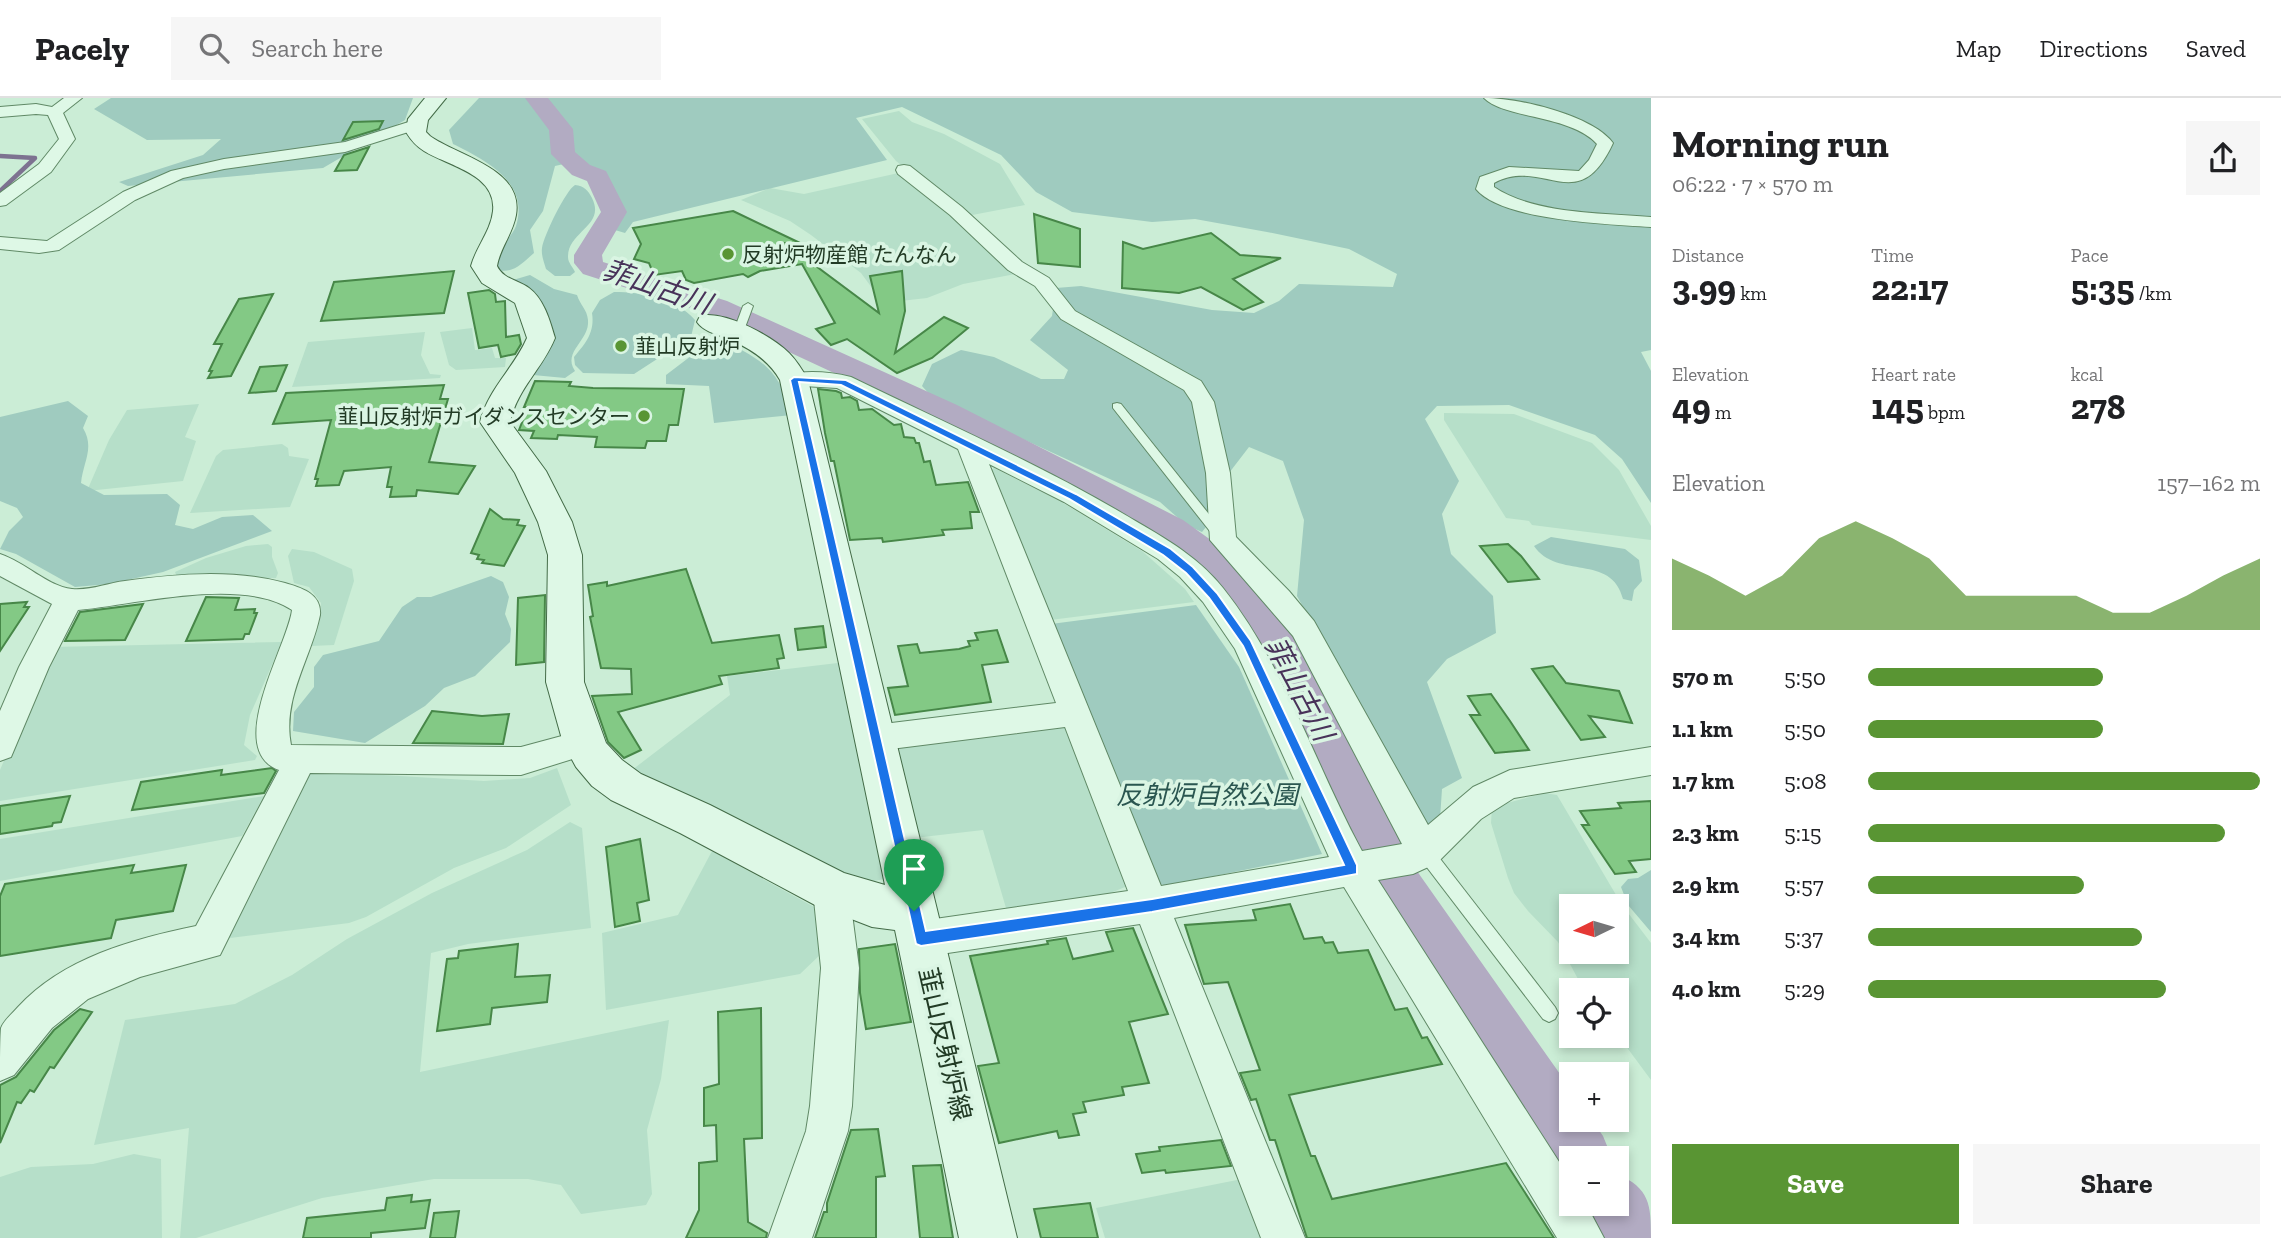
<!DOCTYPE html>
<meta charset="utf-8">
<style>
body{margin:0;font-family:"Zilla Slab","Noto Sans JP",serif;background:#f6f6f6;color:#202124;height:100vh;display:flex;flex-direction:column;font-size:26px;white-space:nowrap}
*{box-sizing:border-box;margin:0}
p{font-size:23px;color:#757577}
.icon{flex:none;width:38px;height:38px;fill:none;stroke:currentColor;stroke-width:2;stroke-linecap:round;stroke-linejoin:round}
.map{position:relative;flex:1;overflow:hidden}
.drawer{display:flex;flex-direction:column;background:#fff;width:630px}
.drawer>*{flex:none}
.needle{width:46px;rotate:265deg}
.controls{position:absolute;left:1559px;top:796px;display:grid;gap:14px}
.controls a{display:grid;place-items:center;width:70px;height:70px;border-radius:0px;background:#fff;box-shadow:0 4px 10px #0003;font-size:35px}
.pin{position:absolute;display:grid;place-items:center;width:60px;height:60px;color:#fff;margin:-72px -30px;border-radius:50% 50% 50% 0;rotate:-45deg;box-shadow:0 0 7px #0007}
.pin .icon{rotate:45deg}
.round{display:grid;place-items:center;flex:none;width:74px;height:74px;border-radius:0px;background:#f6f6f6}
.head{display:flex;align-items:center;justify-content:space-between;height:119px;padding:0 21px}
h1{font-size:38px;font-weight:800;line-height:52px}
.stats{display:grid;grid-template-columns:repeat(3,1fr);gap:10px;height:119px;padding:7px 21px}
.stats div{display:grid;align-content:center}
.stats b{font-size:35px;font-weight:800}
.stats small{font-size:19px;font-weight:400}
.stats p{font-size:19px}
.chart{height:196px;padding:14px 21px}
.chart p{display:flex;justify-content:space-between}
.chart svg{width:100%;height:126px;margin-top:7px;fill:#599533;opacity:.7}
.action{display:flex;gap:14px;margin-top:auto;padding:14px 21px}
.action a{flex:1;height:80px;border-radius:0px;background:#599533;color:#fff;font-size:28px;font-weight:800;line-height:80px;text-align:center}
.action a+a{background:#f6f6f6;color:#202124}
ul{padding:0 21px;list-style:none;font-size:23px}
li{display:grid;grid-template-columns:112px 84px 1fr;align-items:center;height:52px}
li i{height:18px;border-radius:9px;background:#599533}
header{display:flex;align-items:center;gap:42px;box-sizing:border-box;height:98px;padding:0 35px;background:#fff;border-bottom:2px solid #e0e0e0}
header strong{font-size:33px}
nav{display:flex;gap:38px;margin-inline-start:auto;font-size:24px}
.search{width:490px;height:63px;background:#f6f6f6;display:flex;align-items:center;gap:18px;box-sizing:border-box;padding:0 24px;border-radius:0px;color:#757577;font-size:26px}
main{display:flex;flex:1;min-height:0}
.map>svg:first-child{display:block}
.farmland{fill:#b6dfc9;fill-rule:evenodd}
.green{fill:#9fcbbf}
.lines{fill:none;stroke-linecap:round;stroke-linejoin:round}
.stream{stroke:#7d7290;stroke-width:4.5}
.river{fill:#b2abc2;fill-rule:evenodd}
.building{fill:#83c985;stroke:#478748;stroke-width:2}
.lane-casing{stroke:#608966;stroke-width:2}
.street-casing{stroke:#608966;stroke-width:2}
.secondary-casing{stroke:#436b47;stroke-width:2}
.lane{fill:#def8e6;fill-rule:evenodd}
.street{fill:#def8e6;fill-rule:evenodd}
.secondary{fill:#def8e6;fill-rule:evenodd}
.route{fill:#1a73e8;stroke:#fff;stroke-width:2;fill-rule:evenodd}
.poi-dot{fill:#599533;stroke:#daf5e3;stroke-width:2.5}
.labels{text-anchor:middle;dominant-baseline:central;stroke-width:7;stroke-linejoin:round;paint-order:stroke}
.far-poi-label{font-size:21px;fill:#223b25;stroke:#daf5e3;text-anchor:start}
.park-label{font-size:26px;font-style:italic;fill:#2a5650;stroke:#daf5e3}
.street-label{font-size:26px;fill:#223b25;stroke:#daf5e3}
.water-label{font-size:28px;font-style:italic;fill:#483259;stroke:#daf5e3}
</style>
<header>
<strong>Pacely</strong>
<div class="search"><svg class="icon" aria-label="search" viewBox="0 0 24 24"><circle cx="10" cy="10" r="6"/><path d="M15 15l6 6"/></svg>Search here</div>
<nav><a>Map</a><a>Directions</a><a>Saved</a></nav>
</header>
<main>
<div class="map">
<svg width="1651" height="1140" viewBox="0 0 1651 1140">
<rect width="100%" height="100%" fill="#cbedd6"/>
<g class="farmland">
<polygon points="899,13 912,24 944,36 1000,66 1025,107 967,118 896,63 862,21"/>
<polygon points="903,74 1021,175 963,186 927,200 883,205 861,175 811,137 790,123 741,102 770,90 804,96"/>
<polygon points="472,230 475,252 492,250 495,260 506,260 505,269 456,272 449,267 440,234"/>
<polygon points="425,234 421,257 430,276 441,277 440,280 292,289 308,244"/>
<polygon points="199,306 185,339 196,343 183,383 87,393 109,342 127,312"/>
<polygon points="1444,315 1514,316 1592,345 1619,372 1651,428 1651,442 1532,427 1529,423 1506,420 1444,322"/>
<polygon points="282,346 288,350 289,358 309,361 290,409 190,415 216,358 223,352"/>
<polygon points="994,370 1060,403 1142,453 1185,491 1194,504 1050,522 988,373"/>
<polygon points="268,446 272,449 272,459 278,475 276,480 177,479 175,474 206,460 246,448"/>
<polygon points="292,451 314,454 352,471 354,483 334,547 311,548 320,522 321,505 309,489 294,485 288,458"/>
<polygon points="282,544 250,617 244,647 257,658 255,662 0,703 0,672 52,549"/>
<polygon points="846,564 885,781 850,787 632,672 730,597 727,578"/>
<polygon points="1064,623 1130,787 1103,798 1006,810 983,732 914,740 892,647"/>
<polygon points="557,670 571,707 506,750 454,770 366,819 349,825 230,840 228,831 301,680 316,673 484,683 530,680"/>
<path d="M 1545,695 L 1557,697 L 1622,807 L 1651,845 L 1651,982 L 1617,936 L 1617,892 L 1584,892 L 1558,844 L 1528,813 L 1514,795 L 1508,780 L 1491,725 L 1492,709 ZM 1572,808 L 1617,808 L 1617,854 L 1572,854 Z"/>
<polygon points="264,698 242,738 0,783 0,741"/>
<polygon points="570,724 582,730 591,830 468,846 431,855 420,974 669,922 661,981 647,1032 652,1096 646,1107 581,1116 561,1087 528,1081 434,1081 322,1100 196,1140 180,1140 189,1030 94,1047 125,922 235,906 292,877 347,841 432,795 527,752"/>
<polygon points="712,753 816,810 822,855 800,876 606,912 602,835 678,817"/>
<polygon points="134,1056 161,1061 162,1140 0,1140 0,1079 31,1069 93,1066"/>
<polygon points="1242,1081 1264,1140 1105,1140 1096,1110"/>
</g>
<g class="green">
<polygon points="111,0 413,0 405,22 323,70 128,88 119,84 203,57 221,41 147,42 94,11"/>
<path d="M 479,0 L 1651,0 L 1651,252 L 1641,254 L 1651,273 L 1651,405 L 1622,361 L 1595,337 L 1509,307 L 1437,308 L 1425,321 L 1459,383 L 1442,416 L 1451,456 L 1493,498 L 1496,535 L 1447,561 L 1427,584 L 1462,680 L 1442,691 L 1440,721 L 1432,729 L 1422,723 L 1297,498 L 1304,422 L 1283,363 L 1249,349 L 1229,375 L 1218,414 L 1202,434 L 1186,427 L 1160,404 L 933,300 L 922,288 L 932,266 L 961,252 L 994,259 L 1041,281 L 1064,281 L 1068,272 L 1030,242 L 1052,218 L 1056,190 L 1081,188 L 1212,212 L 1254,215 L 1279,203 L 1299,186 L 1393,189 L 1397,176 L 1349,151 L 1267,134 L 1195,121 L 1152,124 L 1072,114 L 1036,94 L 1001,57 L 902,9 L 856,20 L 887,62 L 633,124 L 625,135 L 615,132 L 620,111 L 604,77 L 577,63 L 555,68 L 543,113 L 530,132 L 534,155 C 522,165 514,176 497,172 C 498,165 498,157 501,151 C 505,143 513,136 516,128 C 530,84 485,62 453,46 L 449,32 Z"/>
<path d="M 575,87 C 584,88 588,92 592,100 C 606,128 568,133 568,159 C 568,165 573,169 575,174 L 570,178 L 555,178 L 546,171 C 544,164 541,157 542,150 C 544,137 566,92 575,87 Z"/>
<path d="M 530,177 L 554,191 L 577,197 C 580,207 587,211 588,222 C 590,243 562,253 575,273 L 565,280 L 533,277 L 535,264 L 513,182 Z"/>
<path d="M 614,194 C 642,194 676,200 695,222 L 691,239 L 634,276 L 583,275 L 575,267 L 574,259 C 586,245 595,234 592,215 L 600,202 Z"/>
<path d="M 716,239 C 759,261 778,267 792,317 L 714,325 L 709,288 L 666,286 L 666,277 Z"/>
<path d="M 68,303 L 88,318 L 83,330 C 95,350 83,364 81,385 L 104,397 L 167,396 L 180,407 L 175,427 L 193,431 L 222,419 L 253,417 L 272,433 L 163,474 L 109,486 L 75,489 L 16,456 L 0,451 L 9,433 L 23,419 L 17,410 L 0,403 L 0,319 Z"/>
<path d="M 1551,439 L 1625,451 L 1639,462 L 1642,483 L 1634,492 L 1632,503 L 1623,501 C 1612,455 1557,482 1534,448 Z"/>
<polygon points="491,478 503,484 509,499 505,516 511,531 510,544 475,578 444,590 425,608 365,645 293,633 294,614 314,589 314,569 323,557 379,543 402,509 417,499 431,499"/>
<polygon points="1196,507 1239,569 1322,756 1166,788 1155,784 1051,526"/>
<polygon points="1651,772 1651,834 1628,807 1621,789 1628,781 1638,780"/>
</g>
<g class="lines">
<polyline class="stream" points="0,58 35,60 0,93"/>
<g class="river">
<polygon points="525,0 548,0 573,31 575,54 590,67 606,73 627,114 602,157 603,164 727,203 957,307 1183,422 1215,445 1248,477 1294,534 1412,766 1572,993 1572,1022 1592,1022 1603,1038 1612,1060 1572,1060 1572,1087 1559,1082 1376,800 1262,555 1220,497 1187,465 1155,440 933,321 705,215 583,176 574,165 574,157 601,114 587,83 572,77 551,56 549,32"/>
<path d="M 1617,1076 C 1650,1090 1651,1107 1651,1140 L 1597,1140 L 1580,1106 L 1617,1106 Z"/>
</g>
</g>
<g class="building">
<polygon points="383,23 379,31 343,42 353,24"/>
<polygon points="369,49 357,72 335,73 344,57"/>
<polygon points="733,113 800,145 785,145 879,215 870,178 902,173 905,213 895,255 944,219 968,230 932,260 897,275 847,241 831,247 816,231 835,225 802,166 760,173 748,179 743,176 694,185 686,182 682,173 654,177 649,165 634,161 641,146 633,130"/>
<polygon points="1034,116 1080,131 1080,169 1038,165"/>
<polygon points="1211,135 1240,157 1281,160 1233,181 1263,204 1243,212 1201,189 1179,195 1122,190 1123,144 1143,151"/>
<polygon points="454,173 444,215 321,223 334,184"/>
<polygon points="489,192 495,196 496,204 505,203 506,239 519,237 521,246 515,256 501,259 498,247 479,250 468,195"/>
<polygon points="273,196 231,278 208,280 212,273 209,273 222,246 214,246 239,201"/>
<polygon points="287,267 276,293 249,295 260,269"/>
<polygon points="535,283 571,284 569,288 593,290 684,291 678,327 669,327 666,343 647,343 645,350 595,349 597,339 558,337 557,341 531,340 534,333 519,332 528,309 524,309"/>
<polygon points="444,287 440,301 448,301 429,364 475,368 458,396 417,392 416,398 390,399 392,389 387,389 391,369 344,373 339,387 316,388 318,381 315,381 331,322 273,326 286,295"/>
<polygon points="818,291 836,293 841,295 842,300 850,299 857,303 859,312 872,311 894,327 901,326 904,339 914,340 916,345 919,345 924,364 930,363 936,387 968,384 979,414 970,414 972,430 942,432 944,437 883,444 882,440 850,442 834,363 831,363 825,335"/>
<polygon points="490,411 503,421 519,422 517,427 525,428 504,468 482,465 484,462 477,461 479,457 471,455"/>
<polygon points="1508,446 1521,458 1539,481 1508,484 1480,448"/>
<polygon points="686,471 712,545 779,537 784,560 777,561 779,570 719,578 722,586 618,614 641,652 624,660 608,644 592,598 632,596 631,571 601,570 590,519 593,518 588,487 607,484 607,488"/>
<polygon points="545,497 544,564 516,567 518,500"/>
<polygon points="206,499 239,500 235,512 255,511 254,515 257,515 249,536 245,536 243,541 186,543"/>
<polygon points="27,504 24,509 29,509 0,553 0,506"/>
<polygon points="143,506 125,542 65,543 80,514"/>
<polygon points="823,528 826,549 798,552 795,531"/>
<polygon points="997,532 1008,564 982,567 991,604 895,617 888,590 908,588 898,548 917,546 920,555 959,551 970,548 968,543 978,542 975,535"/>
<polygon points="1553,568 1566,585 1619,593 1632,625 1589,618 1605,639 1581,642 1532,571"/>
<polygon points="1491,596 1510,623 1529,652 1495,655 1470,617 1480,617 1468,598"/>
<polygon points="432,613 482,618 509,616 503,646 413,645"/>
<polygon points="272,670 276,673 264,695 132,712 141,684 222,672 221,677"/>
<polygon points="70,698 61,724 53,725 52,728 0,736 0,708"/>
<polygon points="1651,703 1651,761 1629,763 1636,774 1615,776 1582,727 1589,727 1580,713 1621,710 1618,705"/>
<polygon points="640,741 649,802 637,805 640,823 615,829 606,749"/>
<polygon points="134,767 131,775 186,767 173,813 116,822 111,840 0,858 0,798 5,786"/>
<polygon points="1290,806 1304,841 1322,839 1325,845 1333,844 1338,855 1368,852 1395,912 1407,910 1422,940 1427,939 1442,966 1289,997 1311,1058 1315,1058 1332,1101 1506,1065 1554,1140 1307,1140 1275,1042 1270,1042 1256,1001 1251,1002 1240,975 1260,972 1228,884 1204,886 1185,827 1256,822 1253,812"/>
<polygon points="1133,830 1168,916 1129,924 1149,985 1122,989 1124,997 1083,1004 1086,1014 1073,1016 1079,1037 1059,1040 1057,1033 999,1045 978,968 999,965 970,858 1048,846 1047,843 1066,840 1073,861 1113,853 1106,834"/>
<polygon points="518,846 515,879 550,877 547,904 492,910 490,926 437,933 447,861 458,860 459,853"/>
<polygon points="895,846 911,924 866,931 860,895 859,851"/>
<polygon points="761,910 762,1040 744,1041 748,1124 767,1135 766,1140 686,1140 699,1112 699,1065 717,1063 716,1027 704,1028 704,990 719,986 718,914"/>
<polygon points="80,911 92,914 54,970 50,969 34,994 30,992 21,1005 17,1004 0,1045 0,987 16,979 54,932"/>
<polygon points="878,1031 885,1078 876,1079 876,1140 815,1140 824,1114 827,1114 827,1105 851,1032"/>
<polygon points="1221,1042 1231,1068 1166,1075 1165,1072 1142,1075 1136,1056 1160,1053 1159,1049"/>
<polygon points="941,1067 953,1140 920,1140 913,1068"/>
<polygon points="412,1097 411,1104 430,1102 425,1130 371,1135 371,1140 303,1140 307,1120 385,1112 387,1100"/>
<polygon points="1090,1105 1098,1140 1041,1140 1034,1111"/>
<polygon points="459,1113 455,1140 430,1140 434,1115"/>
</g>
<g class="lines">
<g class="lane-casing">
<g id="lane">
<polygon points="748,205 753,208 743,235 734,237 733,235 743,208"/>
<polygon points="1117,305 1121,306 1224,435 1226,438 1224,441 1216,441 1113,310 1113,306"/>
<polygon points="1425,747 1431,749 1555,909 1558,915 1555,921 1549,924 1543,921 1419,759 1417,754 1419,749"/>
</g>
</g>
<g class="street-casing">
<g id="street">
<polygon points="64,0 82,0 63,15 75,41 51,74 6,107 0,108 0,95 39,66 59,41 48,17 36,16 0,19 0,9 36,6 52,9"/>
<path d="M 1484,0 C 1519,0 1592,17 1613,45 C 1578,121 1544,58 1494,85 L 1494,89 C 1533,116 1605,115 1651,119 L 1651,129 C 1611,126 1502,123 1476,91 L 1480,79 L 1509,69 L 1579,73 L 1589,62 L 1597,46 C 1571,17 1505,21 1484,0 Z"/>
<polygon points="415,22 421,24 423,27 421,30 345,54 224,71 183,80 135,102 59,152 39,155 0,151 0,139 47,143 123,94 171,73 224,61 345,44"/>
<path d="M 904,67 L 910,68 L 962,109 L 1022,164 L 1049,180 L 1075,213 L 1201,283 L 1214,304 L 1230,375 L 1236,439 L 1289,493 L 1314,523 L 1428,727 L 1473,689 L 1510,672 L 1651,649 L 1651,677 L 1514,700 L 1481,721 L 1437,765 L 1413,776 L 1378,782 L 1572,1084 L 1572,1106 L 1586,1106 L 1604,1140 L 1557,1140 L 1344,789 L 1174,820 L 1305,1140 L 1261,1140 L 1140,826 L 921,859 L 908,854 L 903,841 L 908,828 L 921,823 L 1128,793 L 1065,629 L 875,653 L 864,649 L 859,640 L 864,631 L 875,627 L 1056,605 L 958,351 L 837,290 L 786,287 L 783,282 L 786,277 C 807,272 830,274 851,279 C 941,323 1035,364 1122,415 C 1159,437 1196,456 1223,490 C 1285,568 1315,667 1362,753 L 1402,746 L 1293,538 L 1210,442 L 1206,375 L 1192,304 L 1184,292 L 1061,221 L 1035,188 L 1008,172 L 950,117 L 898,76 L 896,72 L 898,68 ZM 989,366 L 1064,404 L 1158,461 L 1180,479 L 1203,504 L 1235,551 L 1329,759 L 1161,788 Z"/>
<path d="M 0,456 C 25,464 47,488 72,491 C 89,493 108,485 125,483 C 177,476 233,471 285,485 C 302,490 322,496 320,517 C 311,561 282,600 291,647 L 521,649 L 584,632 L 595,636 L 600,645 L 595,654 L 521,677 L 310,675 L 220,857 L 140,879 L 88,901 L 52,930 L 14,977 L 0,983 C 0,971 0,940 1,930 C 4,922 13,915 18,909 C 63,860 133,841 196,828 L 279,672 C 223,652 288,547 292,512 C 242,478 134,507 78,512 L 49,569 L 11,659 L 0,663 L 0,613 L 19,569 L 52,506 L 0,478 Z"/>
<polygon points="831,775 844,780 849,792 859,870 852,1008 848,1033 812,1140 768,1140 806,1033 810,1008 821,870 813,792 818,780"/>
</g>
</g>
<g class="secondary-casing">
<path id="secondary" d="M 425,0 L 446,0 L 428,22 L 426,34 L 430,38 C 457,58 524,70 516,117 C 513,135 500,150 497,168 C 503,181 518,182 529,190 C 544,201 550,223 555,240 C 543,270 517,291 510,324 L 546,373 L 572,424 L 582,457 L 584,584 L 606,645 L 622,662 L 641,676 L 710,707 L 844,775 L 885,787 L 780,282 C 768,261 748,249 726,240 C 716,236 703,233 697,224 L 700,218 C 724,212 772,238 789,255 C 797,263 803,273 808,282 L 1017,1140 L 959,1140 L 895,832 L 872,829 L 815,807 L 680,735 L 611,702 L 592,688 L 576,669 L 563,645 L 546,584 L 548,457 L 538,424 L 515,375 L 480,324 C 488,291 514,270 527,240 L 515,205 L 482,185 L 471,168 C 476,149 491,133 493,113 C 497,76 448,68 424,53 C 416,48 411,42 406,34 L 408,21 Z"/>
</g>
<use href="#lane" class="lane"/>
<use href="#street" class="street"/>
<use href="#secondary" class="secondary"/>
</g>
<path class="route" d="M 794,279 L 846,282 L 1076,396 L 1171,451 L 1193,469 L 1217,495 L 1251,543 L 1357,767 L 1357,776 L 1152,814 L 921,848 L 916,846 L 790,282 ZM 799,284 L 841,287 L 1069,401 L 1163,457 L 1186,475 L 1209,500 L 1243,548 L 1344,767 L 1152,801 L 926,833 Z"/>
<g class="poi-dot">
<circle cx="728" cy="156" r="7"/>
<circle cx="621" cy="248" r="7"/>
<circle cx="644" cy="318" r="7"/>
</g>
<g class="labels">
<g class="far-poi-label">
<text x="742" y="156">反射炉物産館 たんなん</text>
<text x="635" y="248">韮山反射炉</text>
<text x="630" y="318" text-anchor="end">韮山反射炉ガイダンスセンター</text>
</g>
<g class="park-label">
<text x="1207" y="697">反射炉自然公園</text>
</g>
<g class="street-label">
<text transform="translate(945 946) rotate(77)">韮山反射炉線</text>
</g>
<g class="water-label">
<text transform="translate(657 189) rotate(19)">菲山古川</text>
<text transform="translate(1299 591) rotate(62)">菲山古川</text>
</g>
</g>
</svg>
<div class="controls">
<a><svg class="needle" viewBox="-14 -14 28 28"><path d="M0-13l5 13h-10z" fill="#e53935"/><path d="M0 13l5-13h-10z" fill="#757577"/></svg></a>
<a><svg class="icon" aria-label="locate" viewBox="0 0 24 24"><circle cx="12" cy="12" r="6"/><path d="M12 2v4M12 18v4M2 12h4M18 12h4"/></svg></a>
<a>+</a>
<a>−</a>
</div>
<div class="pin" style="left:914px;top:813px;background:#1e9e55"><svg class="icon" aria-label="arrive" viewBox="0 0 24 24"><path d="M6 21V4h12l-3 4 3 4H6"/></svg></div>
</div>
<section class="drawer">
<div class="head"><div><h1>Morning run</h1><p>06:22 · 7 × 570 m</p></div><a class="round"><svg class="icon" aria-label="share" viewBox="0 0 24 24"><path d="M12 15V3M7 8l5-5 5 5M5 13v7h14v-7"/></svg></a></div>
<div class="stats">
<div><p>Distance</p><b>3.99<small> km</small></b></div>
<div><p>Time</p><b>22:17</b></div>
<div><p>Pace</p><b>5:35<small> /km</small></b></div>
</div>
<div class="stats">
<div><p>Elevation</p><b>49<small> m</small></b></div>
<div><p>Heart rate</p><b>145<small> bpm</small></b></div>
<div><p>kcal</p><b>278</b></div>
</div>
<div class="chart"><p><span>Elevation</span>157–162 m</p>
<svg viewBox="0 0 160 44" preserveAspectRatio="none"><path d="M0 44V19L10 25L20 32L30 25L40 12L50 6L60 12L70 19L80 32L90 32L100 32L110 32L120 38L130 38L140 32L150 25L160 19V44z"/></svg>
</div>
<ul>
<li><b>570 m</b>5:50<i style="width:60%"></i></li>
<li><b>1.1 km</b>5:50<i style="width:60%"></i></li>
<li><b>1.7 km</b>5:08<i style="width:100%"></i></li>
<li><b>2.3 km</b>5:15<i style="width:91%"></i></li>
<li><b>2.9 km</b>5:57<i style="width:55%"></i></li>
<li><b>3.4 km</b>5:37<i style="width:70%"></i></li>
<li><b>4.0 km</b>5:29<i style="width:76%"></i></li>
</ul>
<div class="action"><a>Save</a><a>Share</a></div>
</section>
</main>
